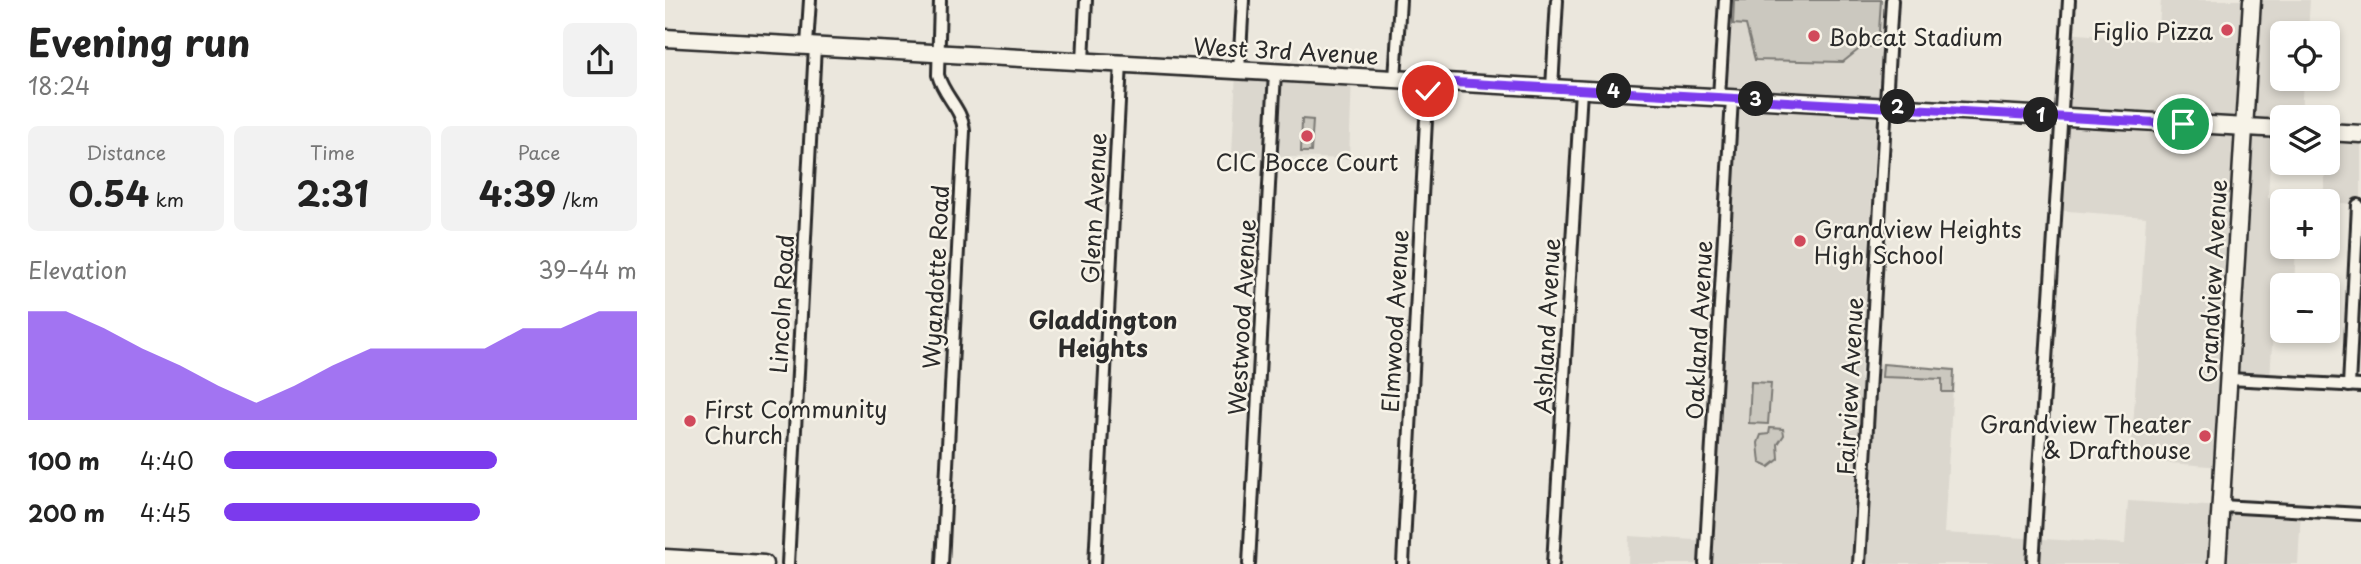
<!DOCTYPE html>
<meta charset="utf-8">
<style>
body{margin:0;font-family:"Playpen Sans",sans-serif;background:#f2f2f2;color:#222;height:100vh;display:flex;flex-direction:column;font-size:26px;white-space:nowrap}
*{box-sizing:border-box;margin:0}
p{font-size:23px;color:#767676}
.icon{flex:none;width:38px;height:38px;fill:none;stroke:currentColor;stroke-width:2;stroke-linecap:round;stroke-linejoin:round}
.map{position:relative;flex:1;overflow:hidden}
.details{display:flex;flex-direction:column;background:#fff;width:665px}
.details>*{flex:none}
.controls{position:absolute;left:1605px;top:21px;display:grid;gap:14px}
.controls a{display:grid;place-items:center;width:70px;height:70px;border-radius:10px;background:#fff;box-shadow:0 4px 10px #0003;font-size:35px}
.pin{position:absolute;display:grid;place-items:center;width:60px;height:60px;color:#fff;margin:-30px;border:4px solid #fff;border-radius:50%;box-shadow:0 2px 7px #0007}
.km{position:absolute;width:35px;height:35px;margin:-18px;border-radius:50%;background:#222;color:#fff;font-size:19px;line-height:35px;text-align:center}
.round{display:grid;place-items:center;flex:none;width:74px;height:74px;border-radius:10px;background:#f2f2f2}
.headline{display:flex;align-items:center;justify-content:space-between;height:119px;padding:0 28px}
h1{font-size:38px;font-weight:700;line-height:52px}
.metrics{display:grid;grid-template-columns:repeat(3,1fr);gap:10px;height:119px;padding:7px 28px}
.metrics div{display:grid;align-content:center;border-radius:10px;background:#f2f2f2;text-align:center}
.metrics b{font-size:35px;font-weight:700}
.metrics small{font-size:19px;font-weight:400}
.metrics p{font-size:19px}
.chart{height:196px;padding:14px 28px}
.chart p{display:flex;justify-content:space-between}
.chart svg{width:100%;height:126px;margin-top:7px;fill:#7c3aed;opacity:.7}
ul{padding:0 28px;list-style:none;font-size:23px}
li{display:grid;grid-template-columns:112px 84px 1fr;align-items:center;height:52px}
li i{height:18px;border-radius:9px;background:#7c3aed}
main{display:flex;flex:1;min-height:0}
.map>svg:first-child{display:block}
.built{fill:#dbd7ce}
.green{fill:#cbc8bf;stroke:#7b7a75;stroke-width:2}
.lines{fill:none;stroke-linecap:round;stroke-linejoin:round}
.street-casing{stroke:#2b2b2b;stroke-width:16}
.secondary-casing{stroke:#2b2b2b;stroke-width:21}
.street{stroke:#f7f3e8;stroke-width:10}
.secondary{stroke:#f7f3e8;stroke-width:16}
.route-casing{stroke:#fff;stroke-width:14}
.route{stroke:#7c3aed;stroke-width:9}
.poi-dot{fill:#d1495b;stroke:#f7f3e8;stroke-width:2.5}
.labels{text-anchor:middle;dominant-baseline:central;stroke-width:5;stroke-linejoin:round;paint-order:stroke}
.poi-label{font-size:23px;fill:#2b2b2b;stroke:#f7f3e8;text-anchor:start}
.street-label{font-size:23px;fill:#2b2b2b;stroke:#f7f3e8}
.neighbourhood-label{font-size:24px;font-weight:bold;fill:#2b2b2b;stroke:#f7f3e8}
</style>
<main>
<section class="details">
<div class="headline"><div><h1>Evening run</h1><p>18:24</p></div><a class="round"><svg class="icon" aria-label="share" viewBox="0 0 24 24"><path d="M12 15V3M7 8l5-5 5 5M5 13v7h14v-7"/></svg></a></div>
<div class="metrics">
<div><p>Distance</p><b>0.54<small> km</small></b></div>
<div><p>Time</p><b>2:31</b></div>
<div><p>Pace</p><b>4:39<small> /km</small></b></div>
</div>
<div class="chart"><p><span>Elevation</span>39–44 m</p>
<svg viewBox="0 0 160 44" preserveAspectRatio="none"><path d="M0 44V6L10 6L20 12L30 19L40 25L50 32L60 38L70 32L80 25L90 19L100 19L110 19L120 19L130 12L140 12L150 6L160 6V44z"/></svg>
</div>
<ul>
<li><b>100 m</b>4:40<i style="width:66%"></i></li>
<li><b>200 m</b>4:45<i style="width:62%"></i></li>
</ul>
</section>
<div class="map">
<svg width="1696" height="564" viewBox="0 0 1696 564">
<rect width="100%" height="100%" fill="#ebe7dd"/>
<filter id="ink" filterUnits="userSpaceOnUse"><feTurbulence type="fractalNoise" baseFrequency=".0143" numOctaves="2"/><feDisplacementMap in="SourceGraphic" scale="14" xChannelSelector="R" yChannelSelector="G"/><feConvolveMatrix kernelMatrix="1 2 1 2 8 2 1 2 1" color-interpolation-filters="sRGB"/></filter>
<g filter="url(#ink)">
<g class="built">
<polygon points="1068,0 1219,0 1195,383 1209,377 1210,363 1289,370 1279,533 1460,544 1463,501 1636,512 1633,564 963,564 964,536 1047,541 1073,108 1063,89"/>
<polygon points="1496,0 1645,0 1643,33 1617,33 1617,79 1638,79 1636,117 1617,117 1617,129 1607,128 1603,198 1634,201 1617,201 1617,247 1631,247 1629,285 1617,285 1617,314 1609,314 1605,379 1564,376 1557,467 1466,460 1481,217 1390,210 1402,33 1493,41"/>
<polygon points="571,71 687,76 684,159 567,155"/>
<polygon points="1663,131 1696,132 1696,205 1658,201"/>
</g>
<g class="green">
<polygon points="1069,0 1216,0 1213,47 1198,46 1178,62 1090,60 1081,25 1068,24"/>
<polygon points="637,119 648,120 646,152 636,152"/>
<polygon points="1218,364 1289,370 1288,392 1277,392 1277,379 1217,377"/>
<polygon points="1086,382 1106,383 1103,424 1084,423"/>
<polygon points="1105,428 1118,429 1119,435 1113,444 1114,459 1104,467 1095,463 1093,443 1096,435 1104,434"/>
</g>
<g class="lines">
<g class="street-casing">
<g id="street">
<path d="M 275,0 L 273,75 C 279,97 297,108 299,131 L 277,564"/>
<polyline points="142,45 145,0"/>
<polyline points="418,61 421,0"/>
<polyline points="574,70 578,0"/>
<polyline points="730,79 735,0"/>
<polyline points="887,88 892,0"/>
<polyline points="1054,97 1060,0"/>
<polyline points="1564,379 1696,386"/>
<polyline points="1684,386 1693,205"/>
<polyline points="1556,506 1696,514"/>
<polyline points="123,564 150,46"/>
<polyline points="430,564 456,63"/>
<polyline points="584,564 610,72"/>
<polyline points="738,564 763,81"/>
<polyline points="888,564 916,90"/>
<polyline points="1040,564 1067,98"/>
<polyline points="1194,564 1227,0"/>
<polyline points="1368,564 1404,0"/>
</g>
</g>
<g class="secondary-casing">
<g id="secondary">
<polyline points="0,38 1617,129"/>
<polyline points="1662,132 1696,134"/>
<polyline points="0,558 99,564"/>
<polyline points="1552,564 1587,0"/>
</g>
</g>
<use href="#street" class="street"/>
<use href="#secondary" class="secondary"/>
</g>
</g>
<g class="lines" filter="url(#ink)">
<g class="route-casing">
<polyline id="route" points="763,91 763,81 1518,124"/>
</g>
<use href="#route" class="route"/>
</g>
<g class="poi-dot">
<circle cx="1562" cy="30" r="7"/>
<circle cx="1149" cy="36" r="7"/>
<circle cx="642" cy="136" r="7"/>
<circle cx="1135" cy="241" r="7"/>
<circle cx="25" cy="421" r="7"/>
<circle cx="1540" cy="436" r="7"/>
</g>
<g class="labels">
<g class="poi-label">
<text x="1548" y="30" text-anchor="end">Figlio Pizza</text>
<text x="1163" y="36">Bobcat Stadium</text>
<text x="642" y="161" text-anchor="middle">CIC Bocce Court</text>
<text x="1149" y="228">Grandview Heights<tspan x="1149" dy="26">High School</tspan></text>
<text x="39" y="408">First Community<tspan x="39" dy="26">Church</tspan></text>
<text x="1526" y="423" text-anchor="end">Grandview Theater<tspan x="1526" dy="26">&amp; Drafthouse</tspan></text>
</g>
<g class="street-label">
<text transform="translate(621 50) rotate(3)">West 3rd Avenue</text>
<text transform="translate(428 208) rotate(-87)">Glenn Avenue</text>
<text transform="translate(270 277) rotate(-87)">Wyandotte Road</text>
<text transform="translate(1547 281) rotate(-87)">Grandview Avenue</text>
<text transform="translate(116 304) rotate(-87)">Lincoln Road</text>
<text transform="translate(576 317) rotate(-87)">Westwood Avenue</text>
<text transform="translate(729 321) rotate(-87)">Elmwood Avenue</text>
<text transform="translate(881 326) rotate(-87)">Ashland Avenue</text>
<text transform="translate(1033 330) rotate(-87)">Oakland Avenue</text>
<text transform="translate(1184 386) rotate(-87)">Fairview Avenue</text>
</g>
<g class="neighbourhood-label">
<text x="438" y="319">Gladdington<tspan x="438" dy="28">Heights</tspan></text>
</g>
</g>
</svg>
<div class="controls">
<a><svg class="icon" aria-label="locate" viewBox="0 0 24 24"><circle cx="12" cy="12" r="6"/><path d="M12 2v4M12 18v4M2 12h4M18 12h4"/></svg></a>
<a><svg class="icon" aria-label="layers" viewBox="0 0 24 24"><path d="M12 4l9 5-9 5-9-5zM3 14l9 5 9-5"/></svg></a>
<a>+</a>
<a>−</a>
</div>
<div class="pin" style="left:1518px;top:124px;background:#1e9e55"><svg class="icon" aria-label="arrive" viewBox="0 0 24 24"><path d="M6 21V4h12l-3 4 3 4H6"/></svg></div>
<div class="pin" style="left:763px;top:91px;background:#d93025"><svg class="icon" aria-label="check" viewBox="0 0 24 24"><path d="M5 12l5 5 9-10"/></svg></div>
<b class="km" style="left:1376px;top:115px">1</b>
<b class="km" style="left:1233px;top:107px">2</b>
<b class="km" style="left:1091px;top:99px">3</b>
<b class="km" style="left:949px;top:91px">4</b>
</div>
</main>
